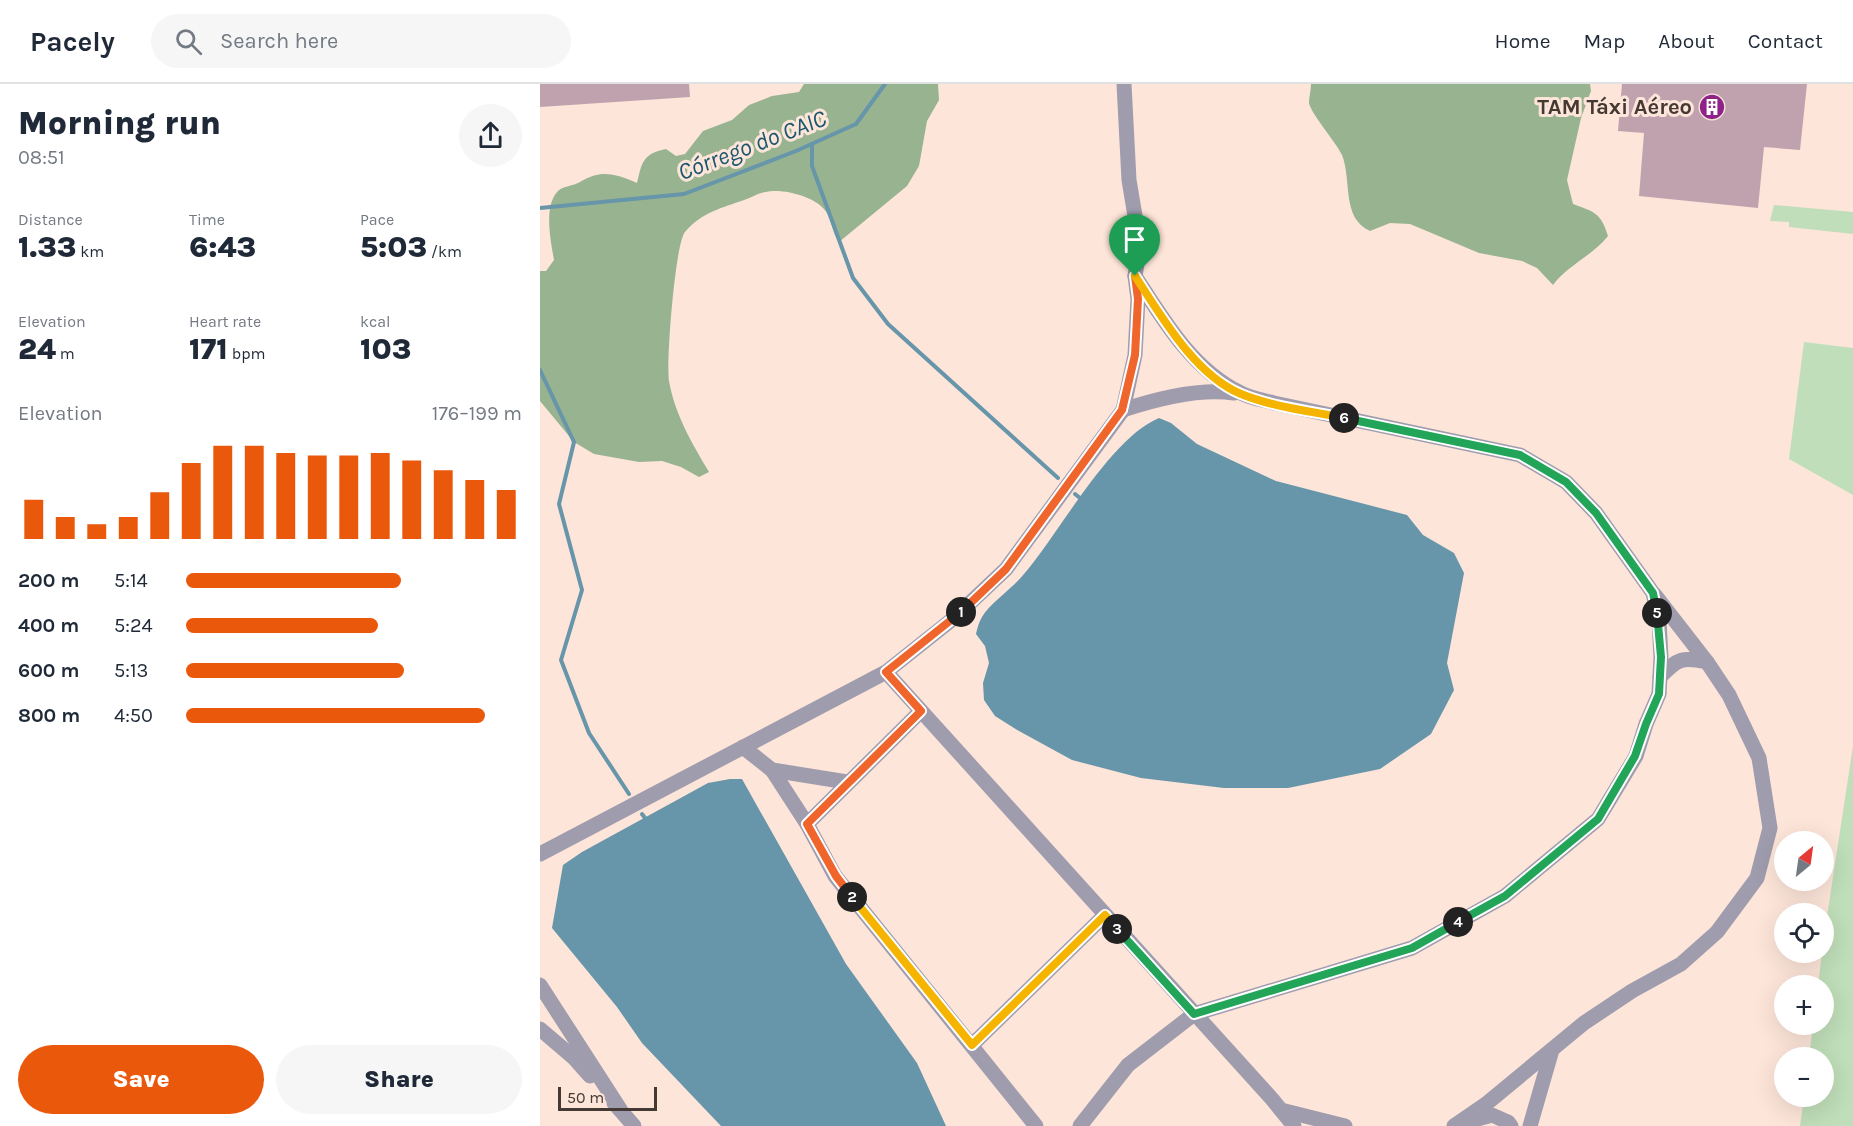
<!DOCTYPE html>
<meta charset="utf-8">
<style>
body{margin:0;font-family:Karla,sans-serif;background:#f6f6f7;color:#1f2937;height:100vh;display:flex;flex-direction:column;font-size:22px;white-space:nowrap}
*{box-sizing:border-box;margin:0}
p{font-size:20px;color:#747a83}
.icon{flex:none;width:33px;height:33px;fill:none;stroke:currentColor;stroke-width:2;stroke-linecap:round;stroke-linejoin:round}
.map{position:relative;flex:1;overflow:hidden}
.drawer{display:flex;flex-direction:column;background:#fff;width:540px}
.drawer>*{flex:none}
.needle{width:39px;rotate:29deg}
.fabs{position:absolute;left:1234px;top:747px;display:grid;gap:12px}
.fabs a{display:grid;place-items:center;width:60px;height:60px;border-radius:50%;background:#fff;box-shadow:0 6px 24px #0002;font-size:30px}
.scale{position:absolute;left:18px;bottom:15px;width:99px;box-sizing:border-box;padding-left:6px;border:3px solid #443933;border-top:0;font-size:16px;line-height:21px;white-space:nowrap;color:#443933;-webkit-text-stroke:4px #fde5d9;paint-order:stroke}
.pin{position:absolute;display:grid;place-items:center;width:51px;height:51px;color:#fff;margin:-62px -26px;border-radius:50% 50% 50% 0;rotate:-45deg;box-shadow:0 0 6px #0007}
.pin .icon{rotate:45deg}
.km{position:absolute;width:30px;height:30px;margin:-15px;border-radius:50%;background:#222;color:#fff;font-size:16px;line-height:30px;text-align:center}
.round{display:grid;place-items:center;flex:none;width:63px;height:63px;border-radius:32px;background:#f6f6f7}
.summary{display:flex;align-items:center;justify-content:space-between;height:102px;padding:0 18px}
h1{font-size:33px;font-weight:800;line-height:45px}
.stats{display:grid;grid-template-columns:repeat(3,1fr);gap:9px;height:102px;padding:6px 18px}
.stats div{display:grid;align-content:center}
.stats b{font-size:30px;font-weight:800}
.stats small{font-size:16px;font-weight:400}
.stats p{font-size:16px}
.chart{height:168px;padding:12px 18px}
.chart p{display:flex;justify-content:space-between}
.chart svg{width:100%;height:108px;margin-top:6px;stroke:#ea580c;stroke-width:6}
.action{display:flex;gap:12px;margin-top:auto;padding:12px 18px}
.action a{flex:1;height:69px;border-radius:36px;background:#ea580c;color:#fff;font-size:24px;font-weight:800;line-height:69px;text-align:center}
.action a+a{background:#f6f6f7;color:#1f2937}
ul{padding:0 18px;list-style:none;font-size:20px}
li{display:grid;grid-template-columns:96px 72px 1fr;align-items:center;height:45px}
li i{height:15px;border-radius:8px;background:#ea580c}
header{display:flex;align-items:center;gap:36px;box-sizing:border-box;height:84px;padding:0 30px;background:#fff;border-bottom:2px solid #e0e1e3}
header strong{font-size:28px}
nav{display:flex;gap:33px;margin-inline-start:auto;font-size:21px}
.search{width:420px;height:54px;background:#f6f6f7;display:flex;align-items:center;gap:15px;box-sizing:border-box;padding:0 21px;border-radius:33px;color:#747a83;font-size:22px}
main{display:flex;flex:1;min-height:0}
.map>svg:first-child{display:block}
.green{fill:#c0deb9}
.forest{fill:#97b390}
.water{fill:#6795aa}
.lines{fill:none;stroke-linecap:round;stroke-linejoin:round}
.stream{stroke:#6795aa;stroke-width:4}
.building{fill:#c0a2af}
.minor{stroke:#9f9cae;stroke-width:15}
.split-1-casing{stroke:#fff;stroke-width:12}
.split-2-casing{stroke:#fff;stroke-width:12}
.split-3-casing{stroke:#fff;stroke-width:12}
.split-4-casing{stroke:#fff;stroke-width:12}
.split-5-casing{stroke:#fff;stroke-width:12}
.split-6-casing{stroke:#fff;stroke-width:12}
.split-7-casing{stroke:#fff;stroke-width:12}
.split-1{stroke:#f0652b;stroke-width:8}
.split-2{stroke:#f0652b;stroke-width:8}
.split-3{stroke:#f5b400;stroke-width:8}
.split-4{stroke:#22a559;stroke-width:8}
.split-5{stroke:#22a559;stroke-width:8}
.split-6{stroke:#22a559;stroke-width:8}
.split-7{stroke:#f5b400;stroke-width:8}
.labels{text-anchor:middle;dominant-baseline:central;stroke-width:6;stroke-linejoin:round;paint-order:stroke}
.poi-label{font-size:22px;font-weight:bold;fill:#443933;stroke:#fde5d9;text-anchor:end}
.water-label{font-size:24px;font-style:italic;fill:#1b576e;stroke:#fde5d9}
</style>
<header>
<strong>Pacely</strong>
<div class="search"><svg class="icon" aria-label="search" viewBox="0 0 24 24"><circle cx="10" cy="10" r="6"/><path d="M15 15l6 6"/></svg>Search here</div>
<nav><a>Home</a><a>Map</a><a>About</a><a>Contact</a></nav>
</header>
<main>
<section class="drawer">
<div class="summary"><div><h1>Morning run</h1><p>08:51</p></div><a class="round"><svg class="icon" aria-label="share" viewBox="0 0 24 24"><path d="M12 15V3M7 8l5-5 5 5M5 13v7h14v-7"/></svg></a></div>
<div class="stats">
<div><p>Distance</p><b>1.33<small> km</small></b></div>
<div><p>Time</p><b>6:43</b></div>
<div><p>Pace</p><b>5:03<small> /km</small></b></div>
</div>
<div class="stats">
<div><p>Elevation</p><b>24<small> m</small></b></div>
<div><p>Heart rate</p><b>171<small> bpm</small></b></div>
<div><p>kcal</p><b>103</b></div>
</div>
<div class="chart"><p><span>Elevation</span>176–199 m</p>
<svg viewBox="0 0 160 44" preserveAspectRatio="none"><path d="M5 44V28M15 44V35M25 44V38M35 44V35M45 44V25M55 44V13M65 44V6M75 44V6M85 44V9M95 44V10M105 44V10M115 44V9M125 44V12M135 44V16M145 44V20M155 44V24"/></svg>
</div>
<ul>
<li><b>200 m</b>5:14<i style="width:64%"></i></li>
<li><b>400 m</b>5:24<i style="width:57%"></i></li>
<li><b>600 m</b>5:13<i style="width:65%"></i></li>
<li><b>800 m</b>4:50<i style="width:89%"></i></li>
</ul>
<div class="action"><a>Save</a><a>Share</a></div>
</section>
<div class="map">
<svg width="1313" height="1042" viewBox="0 0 1313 1042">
<rect width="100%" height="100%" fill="#fde5d9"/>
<g class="green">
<polygon points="1234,121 1313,128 1313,150 1249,143 1249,138 1230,137"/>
<polygon points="1264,258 1313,264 1313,411 1249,375"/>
<polygon points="1313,662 1313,1042 1260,1042 1264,1013 1284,1012 1284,974 1269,973 1273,941 1284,940 1284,902 1278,901 1282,869 1284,868 1284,852"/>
</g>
<g class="forest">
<path d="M 264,0 L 398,0 L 399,16 L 387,37 L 379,82 L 367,102 L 299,158 C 292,149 293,139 287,129 C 278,113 243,104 226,108 C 218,109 211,114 204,116 C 182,124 162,128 145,148 C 135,160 126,279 129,297 C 135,331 152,359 169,388 L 159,393 L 141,383 L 122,377 L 99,378 L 54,370 L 34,358 L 0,317 L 0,187 L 6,187 L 14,176 C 11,158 3,122 18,107 C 23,102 33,102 40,98 C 62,85 75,90 97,99 C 102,79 102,70 126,65 L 136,72 L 145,70 L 163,47 L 192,36 L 209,21 L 232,12 L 259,8 Z"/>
<path d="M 771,0 L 1050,0 L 1051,7 L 1041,34 L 1027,96 L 1033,120 C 1055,128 1061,129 1068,152 C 1052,172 1028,181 1013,201 L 997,184 L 982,177 L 939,169 L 870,140 L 850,139 L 830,147 C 801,134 812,96 802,71 C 796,58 771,30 769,19 C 769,13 771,6 771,0 Z"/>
</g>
<g class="water">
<path d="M 619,334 L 631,339 L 657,360 L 736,397 L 867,431 L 883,451 L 914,469 L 924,489 L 907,579 L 914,606 L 891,650 L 840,685 L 748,704 L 684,704 L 601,694 L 532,676 L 479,647 L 455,632 L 444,616 L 443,599 L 449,579 L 445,562 L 436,550 C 437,545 439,538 442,533 C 450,519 473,504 484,490 C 520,448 570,354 619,334 Z"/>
<polygon points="190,695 202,695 306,880 377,979 406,1042 181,1042 102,959 77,923 12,844 23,781 42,768 168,699"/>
</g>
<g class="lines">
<g class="stream">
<polyline points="272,60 272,82 313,194 348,240 518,394"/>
<polyline points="0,124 144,110 256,67 316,40 345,0"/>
<polyline points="0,286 34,358 19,420 42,506 21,576 49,649 89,710"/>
<polyline points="535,410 540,414"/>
<polyline points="102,730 105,734"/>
</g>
</g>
<g class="building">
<polygon points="0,0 149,0 150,13 0,23"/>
<polygon points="1082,0 1267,0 1260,66 1224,63 1218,124 1099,112 1104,49 1078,47"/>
</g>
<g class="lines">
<g class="minor">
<path d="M 583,326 C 616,315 659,304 694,309"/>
<polyline points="346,588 732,1015 754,1042"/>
<path d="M 1120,593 C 1138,574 1142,573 1167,578"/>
<polyline points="203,663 232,686 267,740 295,792 496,1042"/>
<polyline points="232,686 307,698"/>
<polyline points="267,740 381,627"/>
<polyline points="0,770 346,588 414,534 466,485 583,326 595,271 598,215 595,192 600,162 589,96 584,0"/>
<polyline points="0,901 80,1025"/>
<polyline points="0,945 34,974 50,992"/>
<polyline points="432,961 565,831"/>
<polyline points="74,1019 94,1042"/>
<polyline points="741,1026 805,1042"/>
<polyline points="927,1038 952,1031 968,1038 971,1042"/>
<path d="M 540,1042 L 588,981 L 654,930 L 872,864 L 965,812 L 1058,735 L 1096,672 L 1106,640 L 1119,610 L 1121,573 L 1119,537 L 1113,509 L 1056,429 L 1026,398 L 980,371 L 734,319 C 723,316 709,314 699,308 C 651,284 623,235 595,192"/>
<polyline points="914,1042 946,1020 1044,939 1092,907 1141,880 1177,848 1217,794 1230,744 1219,674 1189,611 1167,578 1115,511"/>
<polyline points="990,1042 1012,966"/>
</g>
</g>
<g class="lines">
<g class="split-1-casing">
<polyline id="split-1" points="421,528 466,485 582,326 595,271 598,215 595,192"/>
</g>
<g class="split-2-casing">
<polyline id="split-2" points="312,813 296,792 267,740 381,627 346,588 421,528"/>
</g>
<g class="split-3-casing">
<polyline id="split-3" points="312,813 432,961 565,831 577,845"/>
</g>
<g class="split-4-casing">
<polyline id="split-4" points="577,845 654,930 872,864 918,838"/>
</g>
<g class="split-5-casing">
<polyline id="split-5" points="918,838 965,812 1058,735 1095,672 1106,640 1119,610 1121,573 1117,529"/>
</g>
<g class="split-6-casing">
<polyline id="split-6" points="804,334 980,371 1026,398 1056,429 1113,509 1117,529"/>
</g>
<g class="split-7-casing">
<path id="split-7" d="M 595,192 C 621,232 655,291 701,310 C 733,323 770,327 804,334"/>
</g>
<use href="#split-1" class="split-1"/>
<use href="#split-2" class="split-2"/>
<use href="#split-3" class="split-3"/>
<use href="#split-4" class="split-4"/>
<use href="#split-5" class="split-5"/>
<use href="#split-6" class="split-6"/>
<use href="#split-7" class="split-7"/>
</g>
<defs>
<g id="building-disc" transform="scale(1.35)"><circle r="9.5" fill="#8d2388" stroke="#fde5d9"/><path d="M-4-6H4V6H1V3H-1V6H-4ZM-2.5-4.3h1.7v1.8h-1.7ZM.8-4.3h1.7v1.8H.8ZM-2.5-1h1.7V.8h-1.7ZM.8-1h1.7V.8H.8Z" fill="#fff"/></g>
</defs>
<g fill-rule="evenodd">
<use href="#building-disc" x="1172" y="23"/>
</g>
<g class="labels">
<g class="poi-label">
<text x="1152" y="23">TAM Táxi Aéreo</text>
</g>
<g class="water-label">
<text transform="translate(212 61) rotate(-21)">Córrego do CAIC</text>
</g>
</g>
</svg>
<div class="fabs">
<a><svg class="needle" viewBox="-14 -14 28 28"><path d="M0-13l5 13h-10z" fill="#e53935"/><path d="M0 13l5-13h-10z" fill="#747a83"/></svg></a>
<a><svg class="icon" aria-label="locate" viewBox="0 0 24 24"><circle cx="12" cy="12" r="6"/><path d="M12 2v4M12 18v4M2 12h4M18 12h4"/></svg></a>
<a>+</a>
<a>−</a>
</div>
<div class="scale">50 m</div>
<div class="pin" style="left:595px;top:192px;background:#1e9e55"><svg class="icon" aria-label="arrive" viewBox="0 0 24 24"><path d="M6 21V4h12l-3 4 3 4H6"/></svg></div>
<b class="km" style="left:421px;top:528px">1</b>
<b class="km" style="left:312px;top:813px">2</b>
<b class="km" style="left:577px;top:845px">3</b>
<b class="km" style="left:918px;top:838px">4</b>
<b class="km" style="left:1117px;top:529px">5</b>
<b class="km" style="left:804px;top:334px">6</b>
</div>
</main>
